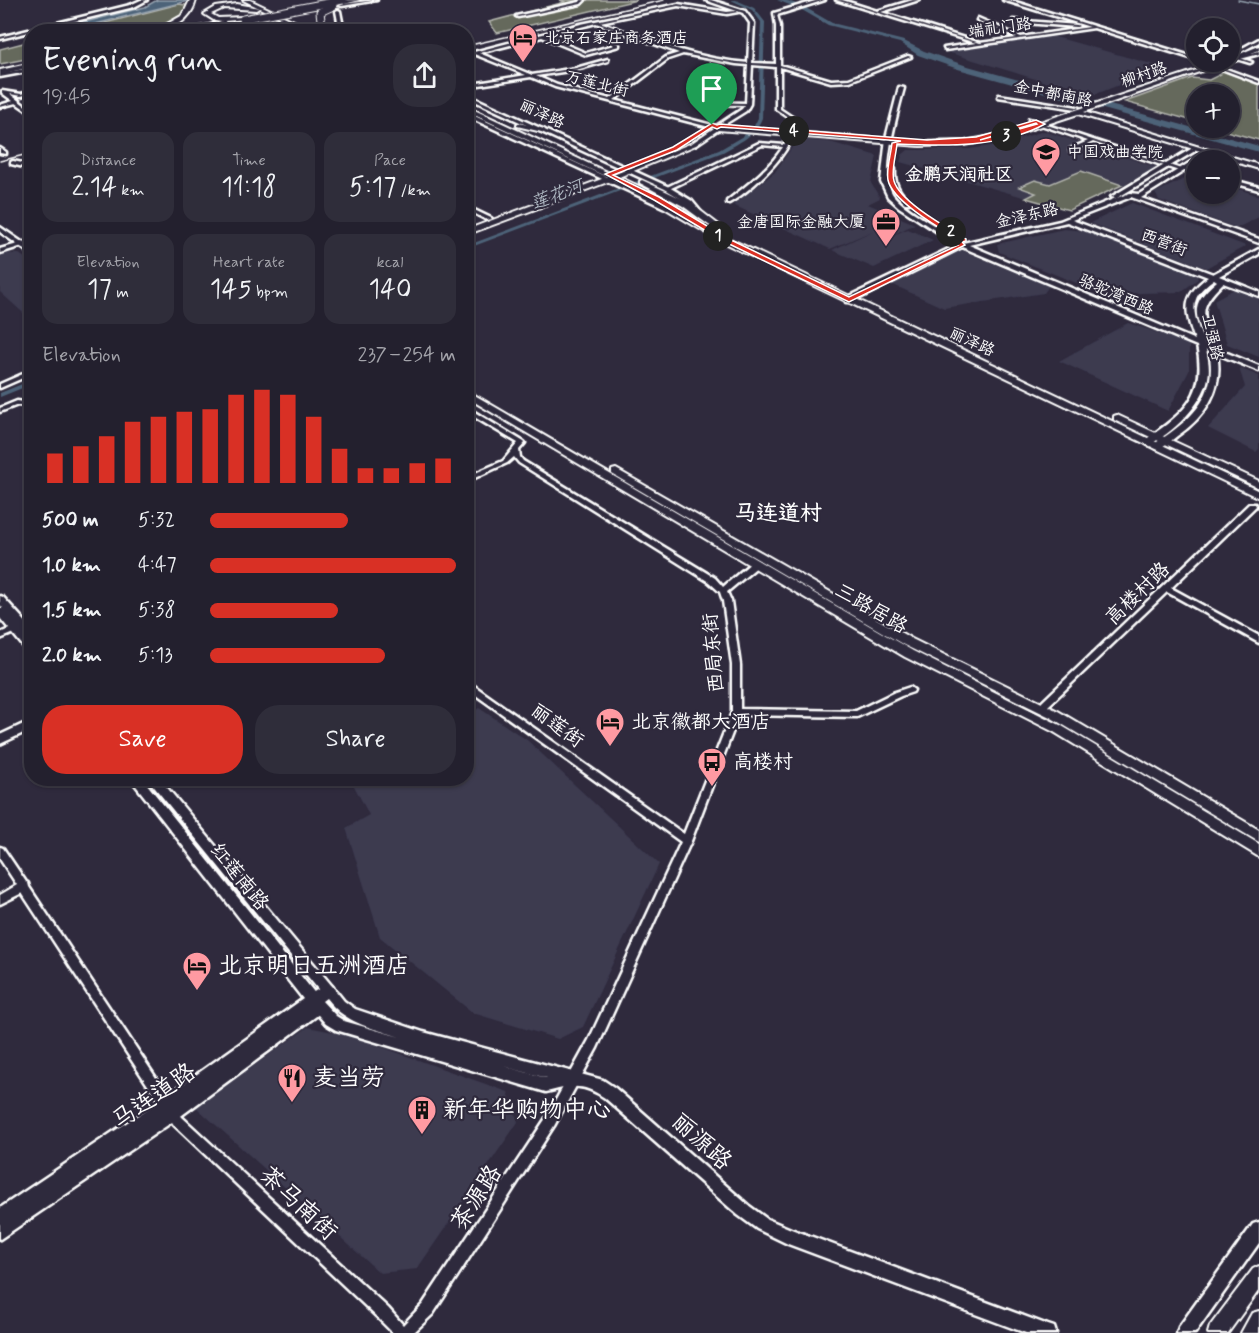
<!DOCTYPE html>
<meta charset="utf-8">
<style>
body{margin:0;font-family:Mynerve,"LXGW WenKai TC",sans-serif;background:#2f2d3a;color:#f1f3f6;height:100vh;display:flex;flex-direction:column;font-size:22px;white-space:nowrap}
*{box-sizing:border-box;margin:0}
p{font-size:20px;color:#a3a3aa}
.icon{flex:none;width:33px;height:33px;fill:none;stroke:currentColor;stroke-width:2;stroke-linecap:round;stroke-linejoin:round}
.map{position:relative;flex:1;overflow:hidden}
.sheet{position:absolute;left:24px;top:24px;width:450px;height:762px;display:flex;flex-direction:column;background:#23202e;border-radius:24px;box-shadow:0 2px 4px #0004,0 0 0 2px #403e4a}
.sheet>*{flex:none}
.controls{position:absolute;left:1186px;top:18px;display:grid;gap:12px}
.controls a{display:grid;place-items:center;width:54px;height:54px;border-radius:50%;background:#23202e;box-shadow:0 2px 4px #0004,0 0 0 2px #403e4a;font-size:30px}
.pin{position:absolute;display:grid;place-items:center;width:51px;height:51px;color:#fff;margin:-62px -26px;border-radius:50% 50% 50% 0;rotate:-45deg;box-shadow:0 0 6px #0007}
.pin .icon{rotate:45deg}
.km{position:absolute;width:30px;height:30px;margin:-15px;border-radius:50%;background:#222;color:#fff;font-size:16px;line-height:30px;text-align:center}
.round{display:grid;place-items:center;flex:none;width:63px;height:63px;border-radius:24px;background:#2f2d3a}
.overview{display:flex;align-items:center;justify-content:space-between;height:102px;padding:0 18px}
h1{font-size:33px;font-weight:600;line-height:45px}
.stats{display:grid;grid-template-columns:repeat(3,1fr);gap:9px;height:102px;padding:6px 18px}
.stats div{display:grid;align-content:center;border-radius:15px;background:#2f2d3a;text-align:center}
.stats b{font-size:26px;font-weight:600}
.stats small{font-size:16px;font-weight:400}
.stats p{font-size:16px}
.chart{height:168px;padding:12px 18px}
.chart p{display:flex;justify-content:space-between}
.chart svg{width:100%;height:108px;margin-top:6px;stroke:#d93025;stroke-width:6}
.primary-button{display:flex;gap:12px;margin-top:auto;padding:12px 18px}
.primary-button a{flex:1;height:69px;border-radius:24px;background:#d93025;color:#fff;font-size:24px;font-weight:600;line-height:69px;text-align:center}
.primary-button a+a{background:#2f2d3a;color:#f1f3f6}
ul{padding:0 18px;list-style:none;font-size:20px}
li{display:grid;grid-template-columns:96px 72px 1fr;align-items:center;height:45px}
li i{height:15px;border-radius:8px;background:#d93025}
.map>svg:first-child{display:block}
.built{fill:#3c3a50}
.green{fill:#65695b;stroke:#b2b4ad;stroke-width:1.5}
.water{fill:#4e6479;stroke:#95a2af;stroke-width:1.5}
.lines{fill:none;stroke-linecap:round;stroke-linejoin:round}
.stream{stroke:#95a2af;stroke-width:1.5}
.canal{fill:#4e6479;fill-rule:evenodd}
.river{fill:#4e6479;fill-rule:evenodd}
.minor-casing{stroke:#fff;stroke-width:5}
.tertiary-casing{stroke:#fff;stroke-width:5}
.secondary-casing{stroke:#fff;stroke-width:5}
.primary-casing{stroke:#fff;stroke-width:4}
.trunk-casing{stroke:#fff;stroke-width:4}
.minor{fill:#2f2a3d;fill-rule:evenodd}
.tertiary{fill:#2f2a3d;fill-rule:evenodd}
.secondary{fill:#2f2a3d;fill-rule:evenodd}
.primary{fill:#2f2a3d;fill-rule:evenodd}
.trunk{fill:#2f2a3d;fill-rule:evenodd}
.rail{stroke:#fff;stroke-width:1.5}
.trunk-bridge-casing{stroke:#fff;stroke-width:9;stroke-linecap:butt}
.trunk-bridge{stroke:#2f2a3d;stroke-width:7}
.route{fill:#d93025;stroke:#fff;stroke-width:1.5;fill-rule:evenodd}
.labels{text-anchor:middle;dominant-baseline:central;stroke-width:4.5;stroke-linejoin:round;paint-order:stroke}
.far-street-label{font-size:16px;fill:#fff;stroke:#2f2a3d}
.far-poi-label{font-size:16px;fill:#fff;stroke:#2f2a3d;text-anchor:start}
.far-quarter-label{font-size:18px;font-weight:bold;fill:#fff;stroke:#2f2a3d}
.far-water-label{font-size:18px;font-style:italic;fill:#afb9c3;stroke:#2f2a3d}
.street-label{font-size:20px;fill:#fff;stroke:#2f2a3d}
.poi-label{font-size:20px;fill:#fff;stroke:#2f2a3d;text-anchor:start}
.quarter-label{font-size:22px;font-weight:bold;fill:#fff;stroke:#2f2a3d}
.near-poi-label{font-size:24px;fill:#fff;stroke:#2f2a3d;text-anchor:start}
.near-street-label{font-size:24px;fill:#fff;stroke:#2f2a3d}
</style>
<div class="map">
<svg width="1259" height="1333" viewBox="0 0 1259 1333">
<rect width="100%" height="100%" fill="#2f2a3d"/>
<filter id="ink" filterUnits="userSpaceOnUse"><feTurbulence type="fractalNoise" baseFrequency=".0167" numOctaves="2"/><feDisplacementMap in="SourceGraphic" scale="12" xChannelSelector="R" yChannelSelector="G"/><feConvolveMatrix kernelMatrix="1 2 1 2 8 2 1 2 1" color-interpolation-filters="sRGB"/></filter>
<g filter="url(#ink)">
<g class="built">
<polygon points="1052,36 1155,65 1160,69 1091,96 947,52"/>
<polygon points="1044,131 1159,168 1069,210 900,162 902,155 908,150 969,149 998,145"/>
<polygon points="801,139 830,142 877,156 871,183 880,198 868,204 915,224 888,237 908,229 933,240 874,268 832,250 875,230 830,249 733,205 775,172 797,140"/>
<polygon points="1194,174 1197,175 1197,194 1230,194 1230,186 1259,196 1259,217 1237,228 1159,200 1155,193"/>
<polygon points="1132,203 1246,246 1206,268 1090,223"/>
<polygon points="1064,229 1085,231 1196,274 1198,279 1181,292 1104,294 999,252 997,244"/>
<polygon points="961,250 1049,286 1044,293 944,308 887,282"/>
<polygon points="4,253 19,254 31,262 31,320 0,292 0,254"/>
<polygon points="1236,288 1259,297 1259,357 1227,344 1214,300"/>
<polygon points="1128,323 1189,343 1189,371 1168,411 1059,361"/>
<polygon points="1239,368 1259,376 1259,449 1256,452 1208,428 1245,387"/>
<polygon points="479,708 527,740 659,864 583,1027 558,1039 473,1013 380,937 346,828 369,815 351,780 353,779 466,778 467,715"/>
<polygon points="308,1027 348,1035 508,1092 518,1122 417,1269 380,1273 196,1107"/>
</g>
<g class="green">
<polygon points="560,0 637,0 497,33 489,22 565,2"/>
<polygon points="179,4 192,6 181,19 156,31 70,32"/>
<polygon points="31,41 31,58 0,64 0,49"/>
<polygon points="1222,71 1259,85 1259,140 1215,128 1230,128 1230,94 1197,94 1197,122 1125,102 1192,78 1209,80 1221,74"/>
<polygon points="1081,171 1122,185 1069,210 1026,198 1036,193 1019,187 1035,180 1050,184"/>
</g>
<polygon class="water" points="157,0 192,0 67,31 45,32 145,7"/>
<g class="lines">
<polyline class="stream" points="1238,0 1259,4"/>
<g class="canal">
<path d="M 731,0 L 736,0 L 754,8 L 765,22 L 762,118 C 754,137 740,142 723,152 L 466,249 L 466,246 L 719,150 L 743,136 L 753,128 L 758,118 L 761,22 L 752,10 Z"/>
<polygon points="32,380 32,384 0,397 0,393"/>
</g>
<polygon class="river" points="777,0 786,0 806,8 832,23 904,41 924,51 964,65 1259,146 1259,152 958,69 918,55 900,43 828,25 802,10"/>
<g class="minor-casing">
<g id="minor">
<polygon points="581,0 585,0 581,4 518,17 516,16 580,2"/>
<path d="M 705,0 L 711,0 L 745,11 L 754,23 L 752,63 L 776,64 L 776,26 L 774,13 L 819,0 L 825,0 L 777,15 L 780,26 L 780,65 L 831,80 L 849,79 L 908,56 L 911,57 L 850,81 L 831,82 L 780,67 L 780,109 L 795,119 C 795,127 794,135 790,142 C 780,163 749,192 729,203 L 727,203 L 727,201 C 747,185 769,169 783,147 L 762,145 L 669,189 L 665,188 L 759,143 L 784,145 L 790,130 L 791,119 L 776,109 L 776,67 L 752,65 L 750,104 L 746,111 L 717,129 L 555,87 L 531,77 L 466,87 L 466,85 L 526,75 L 474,54 L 474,52 L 581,24 L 678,4 L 727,12 L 736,11 L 738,12 L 727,14 L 678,6 L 600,22 C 649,40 696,59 748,63 L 750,23 L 743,13 ZM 596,23 L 679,53 L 666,57 L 610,99 L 557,85 L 536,76 L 576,70 L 608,61 L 608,59 L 576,68 L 532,75 L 479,53 L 542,37 L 586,55 L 619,46 L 619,44 L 611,41 L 610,43 L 614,45 L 586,53 L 546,36 ZM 683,54 L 736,64 L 748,65 L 746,103 L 698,102 L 696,103 L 698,104 L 745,105 L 742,109 L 716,126 L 614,100 L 668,59 Z"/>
<polygon points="836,0 842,0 877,11 913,0 919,0 881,12 980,43 1017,38 977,20 978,18 1021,37 1090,27 1003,0 1009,0 1197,58 1197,60 1094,28 945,50 944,48 976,43"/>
<polygon points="1013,20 1077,25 1079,26 1077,27 1012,22"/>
<polygon points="1237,57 1252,62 1250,63 1237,59"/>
<polygon points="1203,62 1207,62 1259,81 1259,83"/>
<polygon points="2,91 21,94 32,91 32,93 21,96 10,94 32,111 32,114 16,103 0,107 0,105 13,101 2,93"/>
<polygon points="999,95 1077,107 1079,108 1077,109 998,97"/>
<polygon points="1029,119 1169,165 1181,169 1197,169 1197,171 1179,171 1093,142 1074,151 1070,151 1070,149 1088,141 1029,121"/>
<polygon points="1230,179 1259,187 1259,190 1230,182"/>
<polygon points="466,206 491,218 492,219 487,220 466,209"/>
<polygon points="32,240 32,243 0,253 0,249"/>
<polygon points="32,370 32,374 0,388 0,384"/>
<polygon points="17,401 32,403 32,407 18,405 0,412 0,408"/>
<polygon points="466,407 524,442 525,443 519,450 520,457 523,461 715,578 723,587 752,562 758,562 759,564 758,566 727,592 731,601 740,665 740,709 856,711 895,692 910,687 914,690 913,692 901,696 857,717 739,715 691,841 597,1048 554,1126 433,1314 413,1333 393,1333 378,1318 174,1125 22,893 0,904 0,895 17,885 0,859 0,847 3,848 26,882 28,883 29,887 182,1117 388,1308 403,1325 423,1304 546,1118 589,1040 681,842 466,688 466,680 684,834 732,712 732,665 723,601 720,592 709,582 519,463 514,457 507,463 466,482 466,477 503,461 518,443 466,412"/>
<polygon points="1249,504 1255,504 1256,506 1171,588 1259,636 1259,643 1167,592 1048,706 1042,706 1041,704 1042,702"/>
<polygon points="21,624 25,627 24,629 0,639 0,633"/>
</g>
</g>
<g class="tertiary-casing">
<g id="tertiary">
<polygon points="141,0 147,0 134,7 0,39 0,37 130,5"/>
<polygon points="325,0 331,0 342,4 377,0 342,6"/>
<polygon points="338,10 340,11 344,32 340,32 336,11"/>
<polygon points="1259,39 1259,42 1241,52 1237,51"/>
<polygon points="1259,51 1259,54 1233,61 1230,59"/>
<polygon points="32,68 32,71 0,77 0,73"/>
<path d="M 899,87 L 904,88 C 898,111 878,178 894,196 C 906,211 945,231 963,243 L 1060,221 L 1116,198 L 1111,197 L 1191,149 L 1195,149 L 1195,151 L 1117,198 L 1130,193 L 1139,194 L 1205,153 L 1209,153 L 1209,155 L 1201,160 L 1197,160 L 1197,163 L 1141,198 L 1259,239 L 1259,243 L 1131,197 L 1072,220 L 1213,274 L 1259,249 L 1259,254 L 1219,276 L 1259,292 L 1259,296 L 1223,283 C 1195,310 1204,315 1215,348 L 1259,366 L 1259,371 L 1217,354 C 1224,389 1205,417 1177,436 C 1171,441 1164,446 1157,449 L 1153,446 L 1154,444 C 1189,421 1219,398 1209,351 L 1206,349 C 1208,359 1210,368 1208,378 C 1203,404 1171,435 1148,445 L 1144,442 L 1145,440 C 1182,414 1208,396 1197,346 L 962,247 L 852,302 L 846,302 L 846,298 L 957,245 L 899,207 L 888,197 L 881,182 L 886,138 ZM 1067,222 L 1208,277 C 1181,296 1185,312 1195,340 L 969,245 ZM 1214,279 L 1217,281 C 1189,305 1195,312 1206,344 L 1204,343 C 1194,315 1185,299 1214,279 Z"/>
<polygon points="466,94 669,187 692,201 701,212 696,213 688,203 665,189 466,97"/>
<polygon points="466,112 667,205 668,206 663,207 466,116"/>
<polygon points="0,148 6,152 6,154 0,153"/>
<polygon points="13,161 32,165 32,169 11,164 11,162"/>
<path d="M 892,167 L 895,169 C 894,183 899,192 909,201 L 909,203 L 905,203 C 894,194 888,184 889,169 Z"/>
<polygon points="0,227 32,249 32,255 0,232"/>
<polygon points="32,720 32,729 0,744 0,735"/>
<path d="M 327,984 L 332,986 L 344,1001 L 355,1009 L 423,1032 L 603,1080 L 615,1088 L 748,1205 L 767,1219 L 791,1229 L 1048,1325 L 1054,1327 L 1056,1333 L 1026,1333 L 788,1244 L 757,1229 L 738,1215 L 605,1098 C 582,1082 571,1086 546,1092 L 336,1030 L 326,1024 L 305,1000 L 307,996 ZM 326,998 C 346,1024 370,1027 400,1037 L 344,1021 L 336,1016 L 322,1001 ZM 503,1066 L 547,1078 L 546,1078 Z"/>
<polygon points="1259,1222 1259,1243 1195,1333 1177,1333 1179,1327 1253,1224"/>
</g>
</g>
<g class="secondary-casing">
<g id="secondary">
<polygon points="0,596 3,597 32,629 32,639 29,639 32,642 32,652 28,652 0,618 0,608 3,608 0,605"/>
<polygon points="130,778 142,778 317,996 318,1001 323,1003 325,1007 323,1011 178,1118 0,1239 0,1208 162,1099 303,999"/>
<polygon points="147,778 159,778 332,986 334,990 332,994 327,996 322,994"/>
</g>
</g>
<g class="primary-casing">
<g id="primary">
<polygon points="243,0 250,0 317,32 309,32"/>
<polygon points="1259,46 1259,50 1232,61 1229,62 1230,58"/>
<polygon points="1221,62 1228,62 1084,112 1259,165 1259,169 1078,114 1010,136 965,145 920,146 718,130 696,145 619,177 647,190 728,238 1259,491 1259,498 722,242 641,194 613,180 466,235 466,230 607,177 466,111 466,106 613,175 692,143 717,126 920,142 965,141 1007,133"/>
<polygon points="519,123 544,129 545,130 542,132 517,126 517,124"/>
<polygon points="642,180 689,202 728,232 721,234 683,206 640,183 640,181"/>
<polygon points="466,390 913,651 1062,726 1259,844 1259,857 1054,732 905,657 466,397"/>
<polygon points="1117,415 1259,481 1259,488 1114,420 1114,416"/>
<polygon points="616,469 912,639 1058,711 1259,830 1259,842 1050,717 904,645 612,474 612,470"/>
<polygon points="1259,1266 1259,1290 1228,1333 1208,1333 1210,1326 1253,1269"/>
<polygon points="1259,1311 1259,1333 1241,1333 1252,1313"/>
</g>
</g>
<g class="trunk-casing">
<g id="trunk">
<path d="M 190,0 L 196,0 C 192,19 172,32 153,32 L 183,15 Z"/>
<polygon points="347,0 360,0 340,5 337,3"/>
<polygon points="237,4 259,8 256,10 224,8 211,14 218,18 243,17 246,19 225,21 226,24 191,32 177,32 222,22 215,21 204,14 216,7"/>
<polygon points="282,21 286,21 289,27 284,32 277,32 283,27"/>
<polygon points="32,63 32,67 0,74 0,70"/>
</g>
</g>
<use href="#minor" class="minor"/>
<use href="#tertiary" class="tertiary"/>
<use href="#secondary" class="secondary"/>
<use href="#primary" class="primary"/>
<use href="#trunk" class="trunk"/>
<g class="rail">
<polyline points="466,46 664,0"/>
<polyline points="0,161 32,153"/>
</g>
<g class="trunk-bridge-casing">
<g id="trunk-bridge">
<polyline points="243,19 343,0"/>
<polyline points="322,28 320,12 333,6"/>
</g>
</g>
<use href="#trunk-bridge" class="trunk-bridge"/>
</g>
</g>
<path class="route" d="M 1036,120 L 1045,124 C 1001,148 946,146 897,144 C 896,155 891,171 894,181 C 900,202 948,228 966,239 L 966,241 L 962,242 L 965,245 L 849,302 L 723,241 L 654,200 L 605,174 L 673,147 L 712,123 L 717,125 L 720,124 L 927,140 L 976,137 ZM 1037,124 L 980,140 L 1036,123 ZM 712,127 L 717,129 L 721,127 L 901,141 L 892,143 C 891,154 886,169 888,180 C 892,201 941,229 959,240 L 954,242 L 958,245 L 849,297 L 727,238 L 659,197 L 613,175 L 677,150 Z"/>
<defs>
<g id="hotel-pin" transform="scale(1.5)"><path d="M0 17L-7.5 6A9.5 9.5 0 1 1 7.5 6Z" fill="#ff9aa2" stroke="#2f2a3d"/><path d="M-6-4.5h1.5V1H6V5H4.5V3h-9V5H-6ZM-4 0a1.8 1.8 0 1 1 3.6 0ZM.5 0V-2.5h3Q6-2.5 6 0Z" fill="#111"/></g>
<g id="university-pin" transform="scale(1.5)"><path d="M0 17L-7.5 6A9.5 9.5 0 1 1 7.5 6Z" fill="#ff9aa2" stroke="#2f2a3d"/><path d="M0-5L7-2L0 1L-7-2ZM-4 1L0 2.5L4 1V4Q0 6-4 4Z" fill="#111"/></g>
<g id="office-pin" transform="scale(1.5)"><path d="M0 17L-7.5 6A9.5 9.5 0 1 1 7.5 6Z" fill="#ff9aa2" stroke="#2f2a3d"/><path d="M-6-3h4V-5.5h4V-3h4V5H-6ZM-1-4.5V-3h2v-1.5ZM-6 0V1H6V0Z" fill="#111"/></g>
<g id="bus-pin" transform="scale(1.5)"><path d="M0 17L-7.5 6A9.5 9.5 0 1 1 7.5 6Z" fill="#ff9aa2" stroke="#2f2a3d"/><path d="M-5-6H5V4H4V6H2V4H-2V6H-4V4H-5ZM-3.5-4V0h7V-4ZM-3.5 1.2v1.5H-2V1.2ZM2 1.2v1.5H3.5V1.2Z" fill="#111"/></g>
<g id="restaurant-pin" transform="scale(1.5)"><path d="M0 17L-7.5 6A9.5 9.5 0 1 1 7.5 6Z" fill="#ff9aa2" stroke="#2f2a3d"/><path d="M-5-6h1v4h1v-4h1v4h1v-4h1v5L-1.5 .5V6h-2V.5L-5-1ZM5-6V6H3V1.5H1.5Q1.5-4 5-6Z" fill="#111"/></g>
<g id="building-pin" transform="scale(1.5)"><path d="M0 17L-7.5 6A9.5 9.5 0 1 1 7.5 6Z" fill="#ff9aa2" stroke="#2f2a3d"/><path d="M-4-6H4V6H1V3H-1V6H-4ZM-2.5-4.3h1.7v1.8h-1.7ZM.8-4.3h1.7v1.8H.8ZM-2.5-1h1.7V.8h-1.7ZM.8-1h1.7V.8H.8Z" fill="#111"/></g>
</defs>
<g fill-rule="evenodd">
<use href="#hotel-pin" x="523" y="38"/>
<use href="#university-pin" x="1046" y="152"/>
<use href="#office-pin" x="886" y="222"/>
<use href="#hotel-pin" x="610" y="722"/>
<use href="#bus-pin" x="712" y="762"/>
<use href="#hotel-pin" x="197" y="966"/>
<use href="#restaurant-pin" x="292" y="1078"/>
<use href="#building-pin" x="422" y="1110"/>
</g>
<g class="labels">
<g class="far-street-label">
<text transform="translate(1000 28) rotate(-8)">端礼门路</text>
<text transform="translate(1144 75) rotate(-19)">柳村路</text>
<text transform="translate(597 84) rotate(14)">万莲北街</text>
<text transform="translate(1053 94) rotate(11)">金中都南路</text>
<text transform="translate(542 114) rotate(25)">丽泽路</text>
<text transform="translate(1027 216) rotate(-13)">金泽东路</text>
<text transform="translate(1164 243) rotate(21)">西营街</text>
<text transform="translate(1116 295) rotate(23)">骆驼湾西路</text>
<text transform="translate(1212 337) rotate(77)">卫强路</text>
<text transform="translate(972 342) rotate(25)">丽泽路</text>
</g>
<g class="far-poi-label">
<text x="544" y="38">北京石家庄商务酒店</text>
<text x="1067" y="152">中国戏曲学院</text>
<text x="865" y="222" text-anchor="end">金唐国际金融大厦</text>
</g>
<g class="far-quarter-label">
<text x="959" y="175">金鹏天润社区</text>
</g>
<g class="far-water-label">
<text transform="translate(557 195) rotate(-21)">莲花河</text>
</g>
<g class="street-label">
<text transform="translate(1138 594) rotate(-44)">高楼村路</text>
<text transform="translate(871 609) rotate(30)">三路居路</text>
<text transform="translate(714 653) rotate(-95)">西局东街</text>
<text transform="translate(557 726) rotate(36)">丽莲街</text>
<text transform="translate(239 877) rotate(51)">红莲南路</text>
</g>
<g class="poi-label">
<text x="631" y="722">北京徽都大酒店</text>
<text x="733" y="762">高楼村</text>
</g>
<g class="quarter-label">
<text x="778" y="514">马连道村</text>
</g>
<g class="near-poi-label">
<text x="218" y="966">北京明日五洲酒店</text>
<text x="313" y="1078">麦当劳</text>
<text x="443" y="1110">新年华购物中心</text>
</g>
<g class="near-street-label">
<text transform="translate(154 1097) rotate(-35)">马连道路</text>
<text transform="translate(701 1142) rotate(42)">丽源路</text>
<text transform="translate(477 1198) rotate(-57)">茶源路</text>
<text transform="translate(298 1204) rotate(43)">茶马南街</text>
</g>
</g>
</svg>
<div class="controls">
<a><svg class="icon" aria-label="locate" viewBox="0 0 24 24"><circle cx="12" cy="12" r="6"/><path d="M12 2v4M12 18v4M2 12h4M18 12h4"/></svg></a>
<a>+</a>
<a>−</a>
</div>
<div class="pin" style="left:712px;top:125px;background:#1e9e55"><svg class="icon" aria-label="arrive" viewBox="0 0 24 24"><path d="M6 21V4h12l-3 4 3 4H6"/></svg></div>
<b class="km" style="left:718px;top:236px">1</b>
<b class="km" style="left:951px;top:232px">2</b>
<b class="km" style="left:1006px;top:136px">3</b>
<b class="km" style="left:794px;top:131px">4</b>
<section class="sheet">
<div class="overview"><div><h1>Evening run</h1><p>19:45</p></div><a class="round"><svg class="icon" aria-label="share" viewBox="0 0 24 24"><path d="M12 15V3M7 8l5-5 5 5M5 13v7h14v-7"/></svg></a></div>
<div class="stats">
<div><p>Distance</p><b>2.14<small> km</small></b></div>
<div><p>Time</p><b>11:18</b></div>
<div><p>Pace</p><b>5:17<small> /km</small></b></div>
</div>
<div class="stats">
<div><p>Elevation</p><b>17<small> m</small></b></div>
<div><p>Heart rate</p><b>145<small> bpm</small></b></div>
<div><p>kcal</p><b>140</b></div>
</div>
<div class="chart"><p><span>Elevation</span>237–254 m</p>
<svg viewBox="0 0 160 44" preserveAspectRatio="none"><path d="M5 44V32M15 44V29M25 44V25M35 44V19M45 44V17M55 44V15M65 44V14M75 44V8M85 44V6M95 44V8M105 44V17M115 44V30M125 44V38M135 44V38M145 44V36M155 44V34"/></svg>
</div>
<ul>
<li><b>500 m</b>5:32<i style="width:56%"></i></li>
<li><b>1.0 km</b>4:47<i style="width:100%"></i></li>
<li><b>1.5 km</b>5:38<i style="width:52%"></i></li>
<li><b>2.0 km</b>5:13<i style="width:71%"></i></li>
</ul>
<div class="primary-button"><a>Save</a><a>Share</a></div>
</section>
</div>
